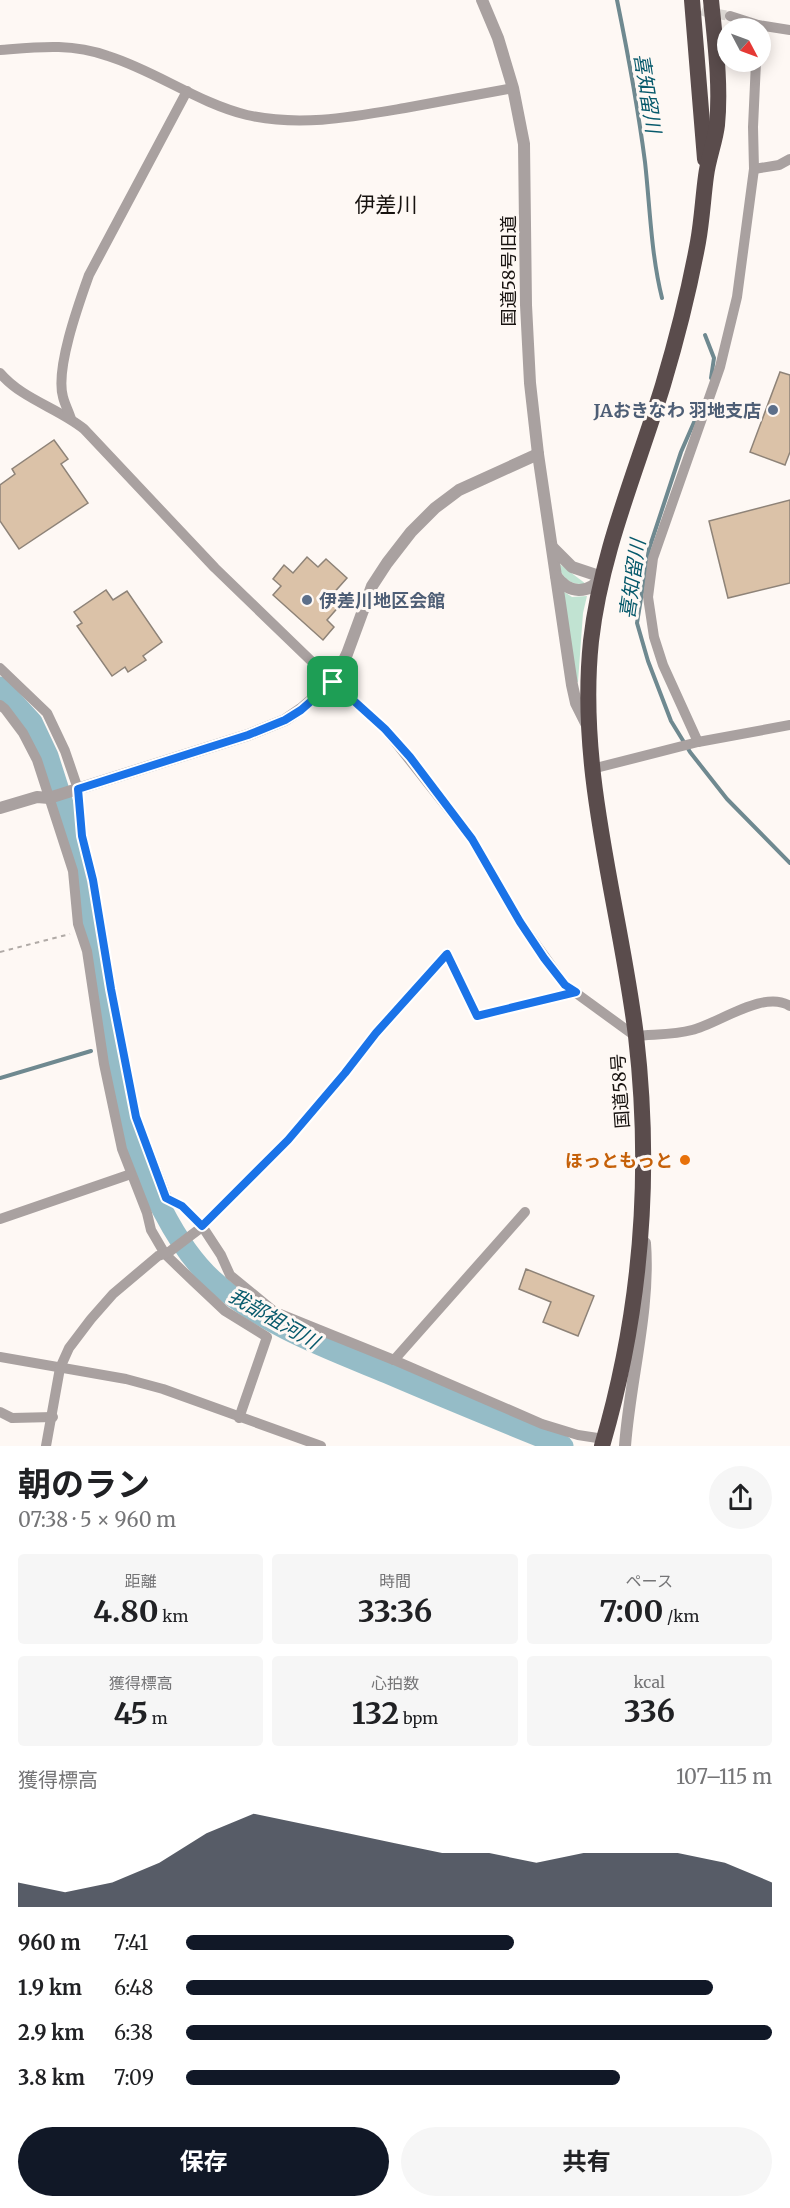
<!DOCTYPE html>
<html lang="ja">
<meta charset="utf-8">
<style>
body{margin:0;font-family:Merriweather,"Noto Sans JP",serif;background:#f6f6f6;color:#202124;height:100vh;display:flex;flex-direction:column;font-size:22px;white-space:nowrap}
*{box-sizing:border-box;margin:0}
p{font-size:20px;color:#757577}
.icon{flex:none;width:33px;height:33px;fill:none;stroke:currentColor;stroke-width:2;stroke-linecap:round;stroke-linejoin:round}
.map{position:relative;height:1446px;overflow:hidden}
.details{display:flex;flex-direction:column;background:#fff;flex:1}
.details>*{flex:none}
.needle{width:39px;rotate:131deg}
.fabs{position:absolute;left:717px;top:18px;display:grid;gap:12px}
.fabs a{display:grid;place-items:center;width:54px;height:54px;border-radius:50%;background:#fff;box-shadow:0 3px 15px #0003;font-size:30px}
.pin{position:absolute;display:grid;place-items:center;width:51px;height:51px;color:#fff;margin:-26px;border-radius:12px;box-shadow:0 3px 9px #0006}
.round{display:grid;place-items:center;flex:none;width:63px;height:63px;border-radius:32px;background:#f6f6f6}
.summary{display:flex;align-items:center;justify-content:space-between;height:102px;padding:0 18px}
h1{font-size:33px;font-weight:700;line-height:45px}
.figures{display:grid;grid-template-columns:repeat(3,1fr);gap:9px;height:102px;padding:6px 18px}
.figures div{display:grid;align-content:center;border-radius:6px;background:#f6f6f6;text-align:center}
.figures b{font-size:30px;font-weight:700}
.figures small{font-size:16px;font-weight:400}
.figures p{font-size:16px}
.chart{height:168px;padding:12px 18px}
.chart p{display:flex;justify-content:space-between}
.chart svg{width:100%;height:108px;margin-top:6px;fill:#111827;opacity:.7}
.cta{display:flex;gap:12px;margin-top:auto;padding:12px 18px}
.cta a{flex:1;height:69px;border-radius:36px;background:#111827;color:#fff;font-size:24px;font-weight:700;line-height:69px;text-align:center}
.cta a+a{background:#f6f6f6;color:#202124}
ul{padding:0 18px;list-style:none;font-size:20px}
li{display:grid;grid-template-columns:96px 72px 1fr;align-items:center;height:45px}
li i{height:15px;border-radius:8px;background:#111827}
.map>svg:first-child{display:block}
.green{fill:#c1e3d2}
.lines{fill:none;stroke-linecap:round;stroke-linejoin:round}
.stream{stroke:#6f8990;stroke-width:4}
.river{stroke:#95bcc7;stroke-width:21}
.building{fill:#dbc2a8;stroke:#8e8378;stroke-width:1.5}
.minor-tunnel{stroke:#dbd6d2;stroke-width:10;stroke-dasharray:10 5;stroke-linecap:butt}
.path{stroke:#b0aaa6;stroke-width:2;stroke-dasharray:4.5 4.5;stroke-linecap:butt}
.minor{stroke:#a9a1a0;stroke-width:10}
.tertiary{stroke:#a9a1a0;stroke-width:12}
.trunk{stroke:#5a4c4c;stroke-width:16}
.route-casing{stroke:#fff;stroke-width:12}
.route{stroke:#1a73e8;stroke-width:8}
.service-dot{fill:#5c6f8a;stroke:#fef8f4;stroke-width:2}
.food-dot{fill:#e8710a;stroke:#fef8f4;stroke-width:2}
.labels{text-anchor:middle;dominant-baseline:central;stroke-width:6;stroke-linejoin:round;paint-order:stroke}
.street-label{font-size:18px;fill:#17120f;stroke:#fef8f4}
.service-label{font-size:18px;font-weight:bold;fill:#4e5e75;stroke:#fef8f4;text-anchor:end}
.food-label{font-size:18px;font-weight:bold;fill:#c56008;stroke:#fef8f4;text-anchor:end}
.water-label{font-size:20px;font-style:italic;fill:#06596b;stroke:#fef8f4}
.quarter-label{font-size:21px;fill:#17120f;stroke:#fef8f4}
</style>
<div class="map">
<svg width="790" height="1446" viewBox="0 0 790 1446">
<rect width="100%" height="100%" fill="#fef8f4"/>
<g class="green">
<path d="M 557,562 L 586,584 C 570,586 561,577 557,562 Z"/>
<polygon points="560,589 572,597 587,596 583,613 578,682 576,682"/>
</g>
<g class="lines">
<g class="stream">
<path d="M 617,0 C 628,54 638,108 645,162 C 650,207 651,254 662,298"/>
<polyline points="705,335 714,358 711,378"/>
<polyline points="702,404 681,452 649,549 637,623 648,661 671,721 690,752 727,799 790,863"/>
<polyline points="111,1044 112,1044"/>
<polyline points="0,1078 91,1051"/>
</g>
<path class="river" d="M 0,687 L 32,722 L 48,756 L 62,800 L 77,855 L 128,1129 C 147,1180 173,1245 215,1282 C 262,1325 329,1349 387,1373 C 445,1398 504,1422 563,1446"/>
</g>
<g class="building">
<polygon points="780,372 790,375 790,452 785,465 750,452"/>
<polygon points="54,440 68,459 61,464 88,503 19,549 0,521 0,485 15,474 12,469"/>
<polygon points="790,500 790,583 728,598 709,521"/>
<polygon points="307,557 318,567 326,559 347,578 331,596 341,604 327,620 334,627 323,640 273,595 281,586 273,579 284,565 293,573"/>
<polygon points="106,590 113,600 127,591 162,642 143,656 146,660 128,672 125,667 112,676 77,626 82,623 74,612"/>
<polygon points="526,1269 594,1296 578,1336 543,1322 551,1302 519,1289"/>
</g>
<g class="lines">
<polyline class="minor-tunnel" points="688,4 706,12 730,16"/>
<polyline class="path" points="0,952 70,934"/>
<g class="minor">
<polyline points="730,16 758,25 790,30"/>
<path d="M 0,50 C 39,47 70,43 108,56 C 156,71 198,103 247,115 C 300,127 352,117 405,108 C 441,101 477,95 513,88"/>
<polyline points="754,169 779,165 790,159"/>
<path d="M 0,373 C 22,399 58,408 84,429 L 215,568 L 333,682 L 385,729 L 472,839 L 520,922 L 565,985 L 635,1036 C 654,1034 674,1035 692,1030 C 718,1024 764,989 790,1006"/>
<path d="M 71,419 C 69,412 65,405 63,397 C 55,369 79,303 89,275 L 187,91"/>
<polyline points="0,668 47,713 65,751 78,789 82,836 92,880 111,989 136,1117 167,1198 182,1206 202,1226 221,1255 230,1275 275,1312 394,1360"/>
<polyline points="0,705 5,709 23,733 37,760 73,871 78,924 87,951 104,1064 122,1149 147,1213 151,1230 165,1254 194,1282 225,1311 267,1337 239,1418"/>
<polyline points="698,742 663,665 654,637 648,597 653,558 720,367 737,297 754,169 753,127 756,62"/>
<polyline points="592,769 698,742 790,725"/>
<polyline points="525,1212 394,1360 542,1424 578,1435 604,1439"/>
<polyline points="0,1219 131,1174"/>
<polyline points="0,1357 126,1379 163,1389 321,1446"/>
<polyline points="0,1412 12,1418 53,1417"/>
<polyline points="46,1446 60,1368 69,1348 91,1319 113,1294 158,1256 169,1252 198,1230 288,1140 345,1073 376,1033 447,954 477,1016 576,992"/>
</g>
<g class="tertiary">
<polyline points="482,0 498,38 513,88 524,144 526,305 530,383 538,454 572,685 576,703 588,727"/>
<path d="M 552,547 L 572,567 L 602,577 C 588,595 569,594 556,576"/>
<polyline points="0,808 37,797 49,798 248,735 285,720 301,709 333,682 347,654 372,586 387,563 411,532 435,508 459,490 538,454"/>
<path d="M 625,1446 C 630,1379 650,1310 645,1243"/>
</g>
<g class="trunk">
<polyline points="692,0 705,159"/>
<path d="M 602,1446 C 641,1313 652,1174 636,1036 C 620,905 577,774 591,641 C 601,552 637,470 663,385 C 677,338 689,291 698,242 C 702,220 703,198 706,176 C 708,159 715,142 717,125 C 721,84 715,41 711,0"/>
</g>
</g>
<g class="lines">
<g class="route-casing">
<polygon id="route" points="333,682 385,729 410,757 472,839 520,922 544,958 565,985 576,992 477,1016 447,954 376,1033 345,1073 288,1140 202,1226 182,1206 166,1198 136,1117 111,989 93,880 82,836 78,789 248,735 285,720 301,710"/>
</g>
<use href="#route" class="route"/>
</g>
<g class="service-dot">
<circle cx="773" cy="410" r="6"/>
<circle cx="307" cy="600" r="6"/>
</g>
<circle class="food-dot" cx="685" cy="1160" r="6"/>
<g class="labels">
<g class="street-label">
<text transform="translate(508 271) rotate(-90)">国道58号旧道</text>
<text transform="translate(620 1091) rotate(-94)">国道58号</text>
</g>
<g class="service-label">
<text x="761" y="410">JAおきなわ 羽地支店</text>
<text x="319" y="600" text-anchor="start">伊差川地区会館</text>
</g>
<g class="food-label">
<text x="673" y="1160">ほっともっと</text>
</g>
<g class="water-label">
<text transform="translate(648 93) rotate(81)">喜知留川</text>
<text transform="translate(632 579) rotate(-82)">喜知留川</text>
<text transform="translate(274 1318) rotate(30)">我部祖河川</text>
</g>
<g class="quarter-label">
<text x="386" y="204">伊差川</text>
</g>
</g>
</svg>
<div class="fabs">
<a><svg class="needle" viewBox="-14 -14 28 28"><path d="M0-13l5 13h-10z" fill="#e53935"/><path d="M0 13l5-13h-10z" fill="#757577"/></svg></a>
</div>
<div class="pin" style="left:333px;top:682px;background:#1e9e55"><svg class="icon" aria-label="arrive" viewBox="0 0 24 24"><path d="M6 21V4h12l-3 4 3 4H6"/></svg></div>
</div>
<section class="details">
<div class="summary"><div><h1>朝のラン</h1><p>07:38 · 5 × 960 m</p></div><a class="round"><svg class="icon" aria-label="share" viewBox="0 0 24 24"><path d="M12 15V3M7 8l5-5 5 5M5 13v7h14v-7"/></svg></a></div>
<div class="figures">
<div><p>距離</p><b>4.80<small> km</small></b></div>
<div><p>時間</p><b>33:36</b></div>
<div><p>ペース</p><b>7:00<small> /km</small></b></div>
</div>
<div class="figures">
<div><p>獲得標高</p><b>45<small> m</small></b></div>
<div><p>心拍数</p><b>132<small> bpm</small></b></div>
<div><p>kcal</p><b>336</b></div>
</div>
<div class="chart"><p><span>獲得標高</span>107–115 m</p>
<svg viewBox="0 0 160 44" preserveAspectRatio="none"><path d="M0 44V34L10 38L20 34L30 26L40 14L50 6L60 10L70 14L80 18L90 22L100 22L110 26L120 22L130 22L140 22L150 26L160 34V44z"/></svg>
</div>
<ul>
<li><b>960 m</b>7:41<i style="width:56%"></i></li>
<li><b>1.9 km</b>6:48<i style="width:90%"></i></li>
<li><b>2.9 km</b>6:38<i style="width:100%"></i></li>
<li><b>3.8 km</b>7:09<i style="width:74%"></i></li>
</ul>
<div class="cta"><a>保存</a><a>共有</a></div>
</section>
